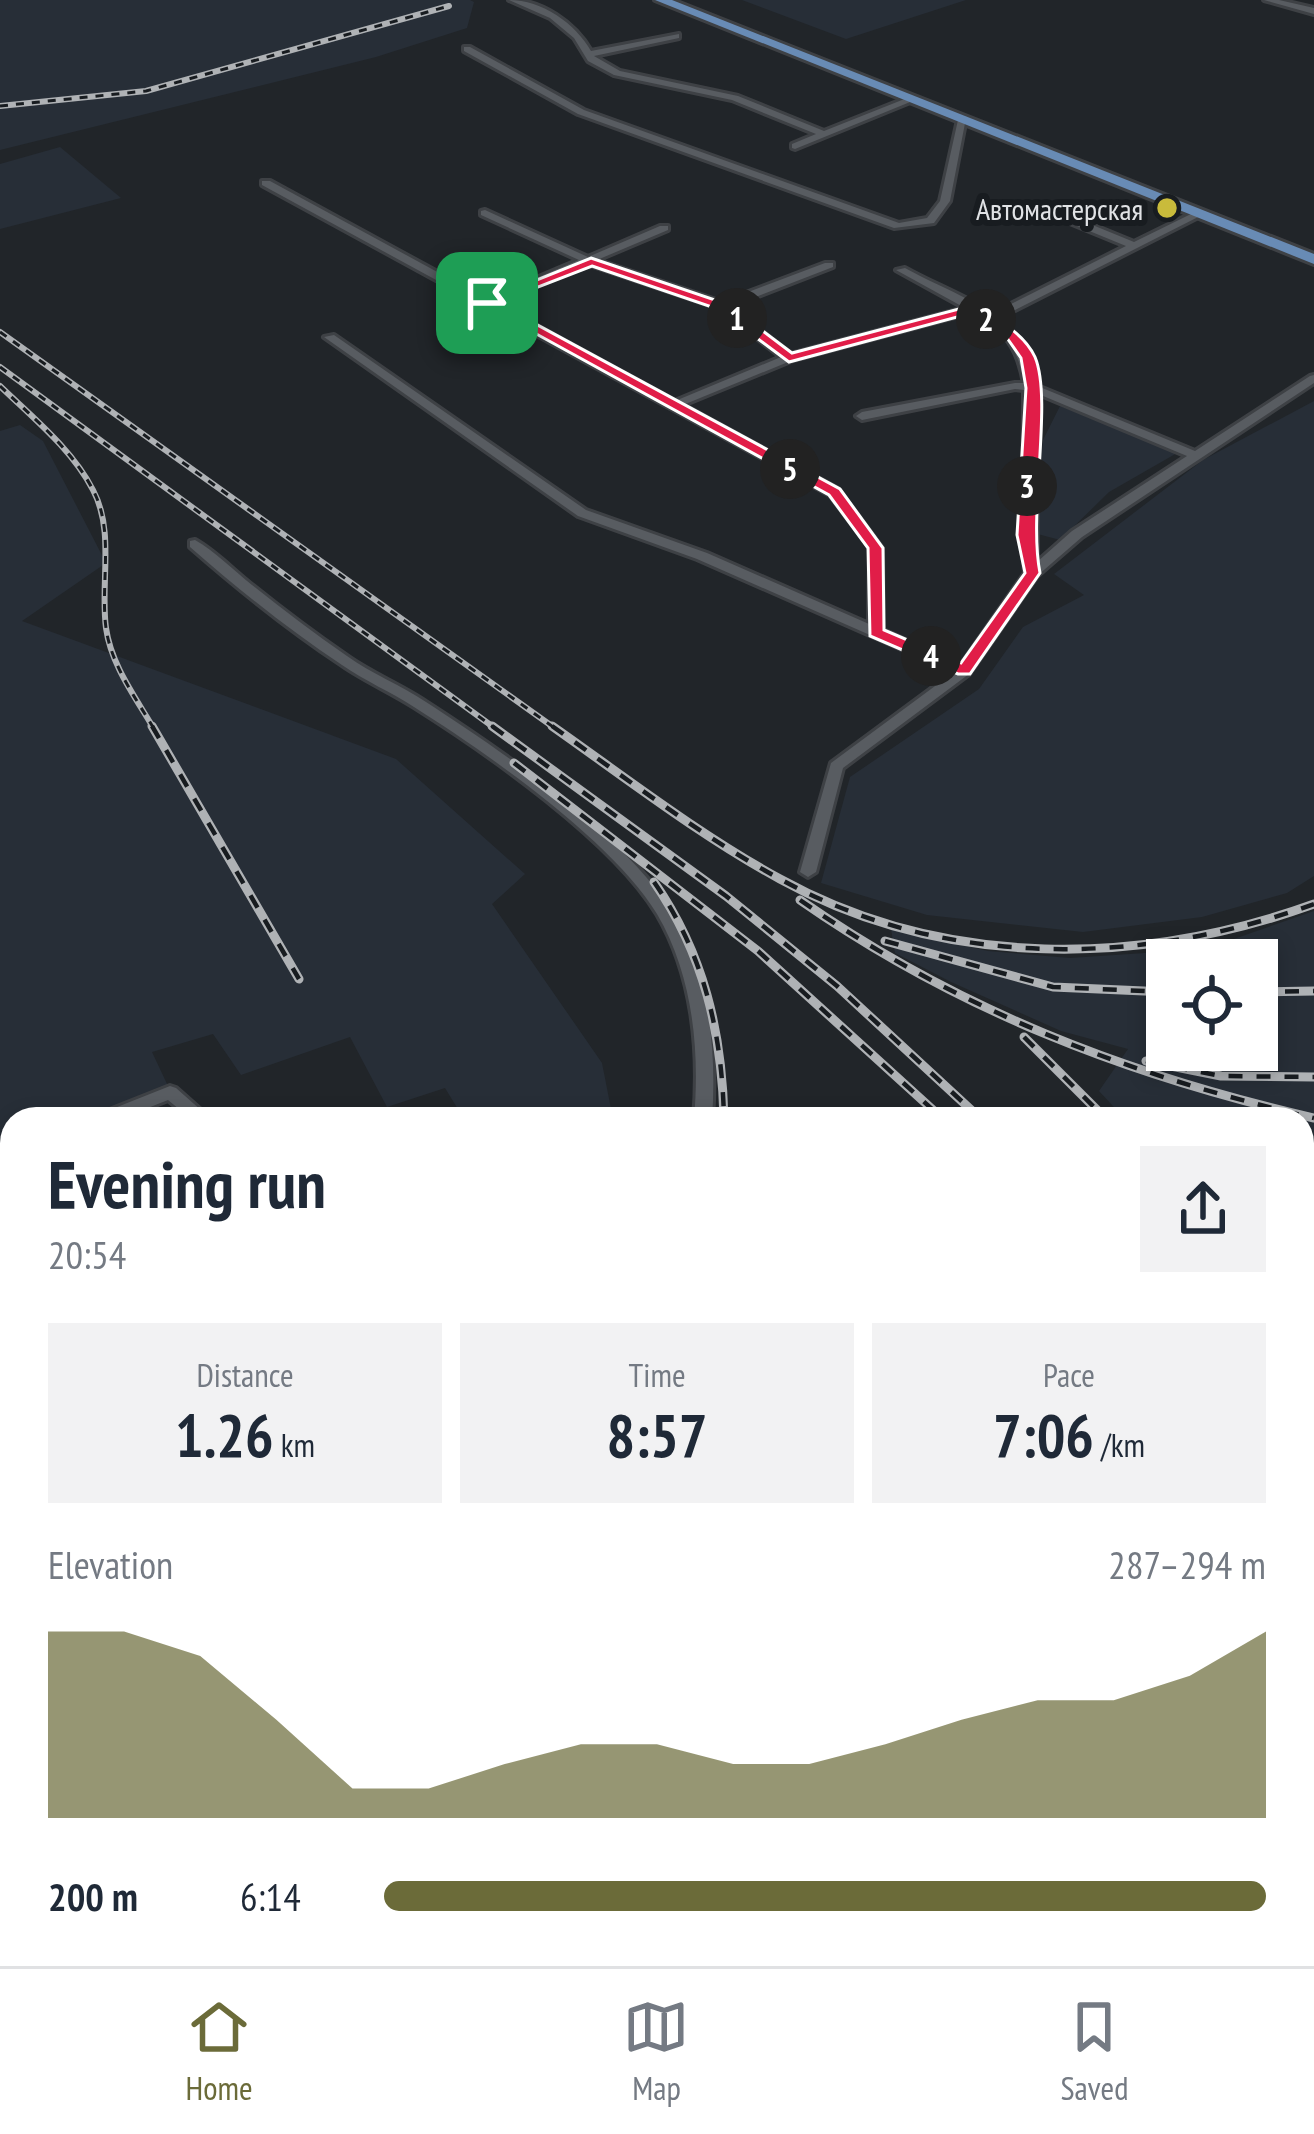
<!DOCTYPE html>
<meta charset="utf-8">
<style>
body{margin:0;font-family:"PT Sans Narrow",sans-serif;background:#f2f2f3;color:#1f2937;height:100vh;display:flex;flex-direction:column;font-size:45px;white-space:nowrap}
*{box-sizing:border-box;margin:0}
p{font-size:39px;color:#747a83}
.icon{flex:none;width:66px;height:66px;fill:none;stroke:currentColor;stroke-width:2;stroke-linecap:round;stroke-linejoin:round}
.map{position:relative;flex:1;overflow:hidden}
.details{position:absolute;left:0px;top:1107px;width:1314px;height:861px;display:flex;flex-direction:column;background:#fff;border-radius:36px 36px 0 0;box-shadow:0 6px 18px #0003}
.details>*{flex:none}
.fabs{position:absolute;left:1146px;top:939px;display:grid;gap:24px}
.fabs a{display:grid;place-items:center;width:132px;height:132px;border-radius:0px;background:#fff;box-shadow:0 6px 18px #0003;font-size:60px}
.pin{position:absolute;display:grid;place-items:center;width:102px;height:102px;color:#fff;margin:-51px;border-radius:24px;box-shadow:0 6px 18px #0006}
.km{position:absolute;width:60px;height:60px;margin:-30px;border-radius:50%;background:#222;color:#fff;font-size:33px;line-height:60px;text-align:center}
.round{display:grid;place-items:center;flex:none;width:126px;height:126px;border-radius:0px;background:#f2f2f3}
.overview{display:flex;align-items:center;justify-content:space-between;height:204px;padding:0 48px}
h1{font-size:66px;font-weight:700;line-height:90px}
.figures{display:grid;grid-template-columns:repeat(3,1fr);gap:18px;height:204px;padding:12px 48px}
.figures div{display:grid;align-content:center;border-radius:0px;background:#f2f2f3;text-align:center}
.figures b{font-size:60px;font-weight:700}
.figures small{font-size:33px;font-weight:400}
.figures p{font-size:33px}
.chart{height:336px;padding:24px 48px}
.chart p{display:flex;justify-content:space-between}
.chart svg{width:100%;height:216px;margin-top:12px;fill:#6b6b39;opacity:.7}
ul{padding:0 48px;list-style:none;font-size:39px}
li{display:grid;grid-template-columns:192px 144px 1fr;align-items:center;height:90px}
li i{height:30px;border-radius:15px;background:#6b6b39}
.dock{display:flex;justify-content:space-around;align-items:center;height:168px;border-top:3px solid #e0e1e3;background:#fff;font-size:33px;color:#747a83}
.dock a{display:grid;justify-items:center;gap:6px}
.dock .selected{color:#6b6b39}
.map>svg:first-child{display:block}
.built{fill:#272e37;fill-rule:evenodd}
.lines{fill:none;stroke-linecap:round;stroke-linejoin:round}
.minor-casing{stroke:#3e4145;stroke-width:6}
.primary-casing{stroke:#3e4145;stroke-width:6}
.minor{fill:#585c61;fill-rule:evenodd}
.primary{fill:#688bb5;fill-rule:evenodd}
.rail-far2-casing{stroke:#afb2b5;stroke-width:6}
.rail-far1-casing{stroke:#afb2b5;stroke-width:9}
.rail-casing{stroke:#afb2b5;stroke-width:10}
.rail-far2{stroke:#181c20;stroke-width:3;stroke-dasharray:8;stroke-linecap:butt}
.rail-far1{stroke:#181c20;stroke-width:4.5;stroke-dasharray:14;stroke-linecap:butt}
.rail{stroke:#181c20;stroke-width:6;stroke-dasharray:18;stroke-linecap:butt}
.route{fill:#e11d48;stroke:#fff;stroke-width:3;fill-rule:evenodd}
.poi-dot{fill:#c9bb3b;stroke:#181c20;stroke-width:4.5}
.labels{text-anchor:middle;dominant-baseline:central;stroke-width:12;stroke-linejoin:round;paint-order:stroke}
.far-poi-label{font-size:30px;fill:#e1e3e6;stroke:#181c20;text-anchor:end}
</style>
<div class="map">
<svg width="1314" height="1966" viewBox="0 0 1314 1966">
<rect width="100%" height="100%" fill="#212529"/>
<g class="built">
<polygon points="0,0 470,0 474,2 467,28 376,57 0,150"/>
<polygon points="742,0 966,0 846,39"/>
<polygon points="60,147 121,198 0,229 0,164"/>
<polygon points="1314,401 1314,876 1287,893 1202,917 1083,932 927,915 821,883 850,777 979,689 1023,627 1084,595 1054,574 1203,460"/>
<polygon points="1060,406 1177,453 1109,492 1060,540 1034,533 1043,440"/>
<polygon points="20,425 43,441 106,563 22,621 396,759 525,874 492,904 602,1063 613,1119 464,1119 445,1088 387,1107 350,1037 241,1075 213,1034 152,1052 168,1086 85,1119 12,1119 12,1148 0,1153 0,431"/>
<path d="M 1314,911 L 1314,1320 L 1302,1307 L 1302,1119 L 1125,1119 L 1099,1091 L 1128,1049 L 1061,1031 L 951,982 L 895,953 L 891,929 L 988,951 L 1070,958 L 1205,949 ZM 1167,960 L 1257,960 L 1257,1050 L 1167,1050 Z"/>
</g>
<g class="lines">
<g class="minor-casing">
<g id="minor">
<path d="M 509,0 C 542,0 575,23 591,51 L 679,34 L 679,38 L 594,56 L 620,71 L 738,96 L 824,131 L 907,98 L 915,100 L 795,149 L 792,148 L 792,144 L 816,134 L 732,100 L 614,75 L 588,61 L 574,38 L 550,18 Z"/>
<polygon points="1264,0 1279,0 1314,8 1314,14"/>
<polygon points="464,47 470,47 584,110 899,223 927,218 940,201 958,120 966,118 950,201 934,223 894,228 578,114 464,51"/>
<path d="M 262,181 L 270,181 L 487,299 L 579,260 L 481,215 L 481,211 L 485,210 L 588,257 L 660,226 L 668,226 L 668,230 L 597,260 L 722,302 L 825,263 L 833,263 L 833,267 L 730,307 L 791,354 L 965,308 L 896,270 L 905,268 C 962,300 1024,311 1035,385 L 1195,451 L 1310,376 L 1314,375 L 1314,383 L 1082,537 L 1037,576 L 969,674 L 843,768 L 816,872 L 808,877 L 800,872 L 831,763 L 954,672 L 697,559 L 578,516 L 324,337 L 334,335 L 586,510 L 707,553 L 869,624 L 870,548 L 830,495 L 262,185 ZM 587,264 L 718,308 L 781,357 L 675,401 L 495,303 ZM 973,312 C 1006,333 1017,345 1024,383 L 1015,383 L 862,412 L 856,416 L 862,420 L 1015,389 L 1024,390 L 1023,547 L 1025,573 L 961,665 L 883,630 L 882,548 L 838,489 L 683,405 L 793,360 ZM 1036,393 L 1187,456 L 1072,531 L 1037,562 Z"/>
<polygon points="1043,208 1051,208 1134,242 1195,212 1204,214 1015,310 1007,310 1007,306 1126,246 1043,212"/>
<path d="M 195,540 C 215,551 234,571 252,585 C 283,610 315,634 347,656 C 372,674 401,685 426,702 C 502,751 629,838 674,915 C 709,976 717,1050 712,1119 L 694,1119 C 700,1051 693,975 657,914 C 613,841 487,753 414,707 C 391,692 365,681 342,665 C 289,630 238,589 190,547 L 190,541 Z"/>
<polygon points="170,1086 176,1088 211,1119 191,1119 168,1100 120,1119 94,1119 97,1115"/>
<polygon points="12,1148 12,1162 0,1167 0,1153"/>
<polygon points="0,1476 7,1479 12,1489 12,1520 5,1517 0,1508"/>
<polygon points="1302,1580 1314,1588 1314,1612 1302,1605"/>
<polygon points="12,1783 12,1806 0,1812 0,1789"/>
<polygon points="1234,1956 1259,1956 1263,1966 1238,1966"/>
</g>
</g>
<g class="primary-casing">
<polygon id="primary" points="655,0 672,0 1314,254 1314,264"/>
</g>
<use href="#minor" class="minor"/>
<use href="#primary" class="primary"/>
<g class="rail-far2-casing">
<g id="rail-far2">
<polyline points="0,106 146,91 449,6"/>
<polyline points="0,332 556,729"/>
<polyline points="0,367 496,729"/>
<path d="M 0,386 C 32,417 72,449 93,490 C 115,531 100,584 106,628 C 111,665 136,698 154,729"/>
</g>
</g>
<g class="rail-far1-casing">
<g id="rail-far1">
<polyline points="152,726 299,979"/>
<polyline points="492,726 726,896 837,986 981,1119"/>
<path d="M 552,726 C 626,778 701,836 780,879 C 945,970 1142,966 1314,904"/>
<polyline points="514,763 758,951 943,1119"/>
<path d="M 654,882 C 704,954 722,1032 724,1119"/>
<path d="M 800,900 C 958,1010 1127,1075 1314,1118"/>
<polyline points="885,941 1053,987 1167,992"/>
<polyline points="1257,992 1314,991"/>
<polyline points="1024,1037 1106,1119"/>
<polyline points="1146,1061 1221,1076 1314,1077"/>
</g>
</g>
<g class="rail-casing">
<g id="rail">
<polyline points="1302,1331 1314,1344"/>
<polyline points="1302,1489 1314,1502"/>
<polyline points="0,1834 12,1826"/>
<polyline points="453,1966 472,1956"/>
</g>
</g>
<use href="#rail-far2" class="rail-far2"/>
<use href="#rail-far1" class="rail-far1"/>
<use href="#rail" class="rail"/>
</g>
<path class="route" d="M 591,258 L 727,304 L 792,353 L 970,306 C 993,315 1024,333 1035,357 C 1053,400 1028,513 1040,573 L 970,674 L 958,674 L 870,636 L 868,548 L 829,495 L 480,303 ZM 592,266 L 718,309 L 789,362 L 968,314 L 1007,338 L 1021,358 L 1026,388 L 1017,535 L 1025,573 L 961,663 L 884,630 L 883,548 L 840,489 L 497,303 Z"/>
<circle class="poi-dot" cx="1167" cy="208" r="12"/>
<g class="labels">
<g class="far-poi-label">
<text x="1143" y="208">Автомастерская</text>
</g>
</g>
</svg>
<div class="fabs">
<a><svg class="icon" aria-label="locate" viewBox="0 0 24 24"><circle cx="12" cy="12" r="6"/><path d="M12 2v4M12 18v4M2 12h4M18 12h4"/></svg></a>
</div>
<div class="pin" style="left:487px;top:303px;background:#1e9e55"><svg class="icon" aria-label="arrive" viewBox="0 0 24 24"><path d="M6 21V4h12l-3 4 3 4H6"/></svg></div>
<b class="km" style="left:737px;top:318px">1</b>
<b class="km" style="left:986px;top:319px">2</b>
<b class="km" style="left:1027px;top:486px">3</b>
<b class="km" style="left:931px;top:656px">4</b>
<b class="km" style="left:790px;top:469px">5</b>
<section class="details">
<div class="overview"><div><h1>Evening run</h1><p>20:54</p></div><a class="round"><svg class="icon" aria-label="share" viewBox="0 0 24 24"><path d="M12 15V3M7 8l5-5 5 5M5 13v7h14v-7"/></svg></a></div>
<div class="figures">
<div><p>Distance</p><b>1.26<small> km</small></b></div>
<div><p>Time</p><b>8:57</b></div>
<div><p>Pace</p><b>7:06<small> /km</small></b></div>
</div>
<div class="chart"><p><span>Elevation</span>287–294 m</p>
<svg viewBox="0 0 160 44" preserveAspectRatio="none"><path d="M0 44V6L10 6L20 11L30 24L40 38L50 38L60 33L70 29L80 29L90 33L100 33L110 29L120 24L130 20L140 20L150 15L160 6V44z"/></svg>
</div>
<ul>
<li><b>200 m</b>6:14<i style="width:100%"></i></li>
</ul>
</section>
</div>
<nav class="dock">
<a class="selected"><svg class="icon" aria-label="home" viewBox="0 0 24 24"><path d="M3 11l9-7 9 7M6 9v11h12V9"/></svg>Home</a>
<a><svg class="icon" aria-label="map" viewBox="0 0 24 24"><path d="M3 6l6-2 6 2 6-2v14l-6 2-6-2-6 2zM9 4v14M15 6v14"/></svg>Map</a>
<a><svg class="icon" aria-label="saved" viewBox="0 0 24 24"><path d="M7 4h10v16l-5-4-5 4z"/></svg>Saved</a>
</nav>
